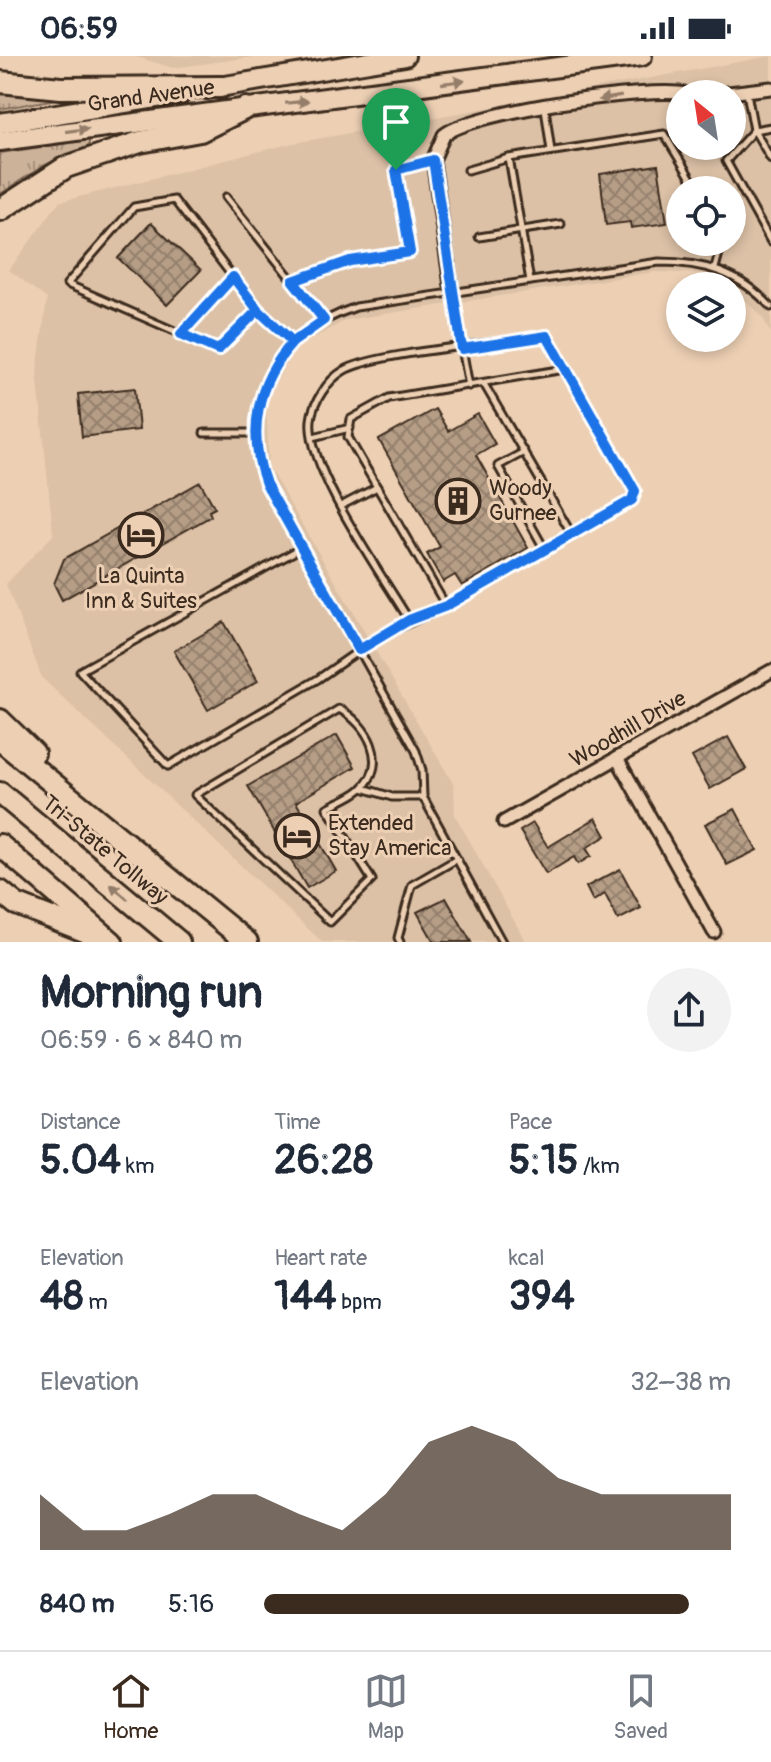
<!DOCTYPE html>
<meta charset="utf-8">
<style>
body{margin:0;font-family:Pangolin,sans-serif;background:#f2f2f3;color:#1f2937;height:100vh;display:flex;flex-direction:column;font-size:30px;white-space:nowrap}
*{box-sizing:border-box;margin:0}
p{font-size:26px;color:#747a83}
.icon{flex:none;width:44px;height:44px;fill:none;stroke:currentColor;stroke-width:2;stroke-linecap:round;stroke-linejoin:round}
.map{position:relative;height:886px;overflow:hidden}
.drawer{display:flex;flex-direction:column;background:#fff;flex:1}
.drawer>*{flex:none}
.needle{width:52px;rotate:330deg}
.tools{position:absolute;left:666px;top:24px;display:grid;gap:16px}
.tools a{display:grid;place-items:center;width:80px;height:80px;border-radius:50%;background:#fff;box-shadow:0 4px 12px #0003;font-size:40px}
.pin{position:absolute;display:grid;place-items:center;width:68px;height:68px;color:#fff;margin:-82px -34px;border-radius:50% 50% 50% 0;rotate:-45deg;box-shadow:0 0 8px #0007}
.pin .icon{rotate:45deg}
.round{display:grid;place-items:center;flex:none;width:84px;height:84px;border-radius:42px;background:#f2f2f3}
.headline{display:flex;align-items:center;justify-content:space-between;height:136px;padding:0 40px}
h1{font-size:44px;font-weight:700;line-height:60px}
.metrics{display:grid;grid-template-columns:repeat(3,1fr);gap:12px;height:136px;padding:8px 40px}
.metrics div{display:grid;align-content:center}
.metrics b{font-size:40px;font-weight:700}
.metrics small{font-size:22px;font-weight:400}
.metrics p{font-size:22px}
.chart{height:224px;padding:16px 40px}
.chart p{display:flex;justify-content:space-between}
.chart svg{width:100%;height:144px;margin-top:8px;fill:#3b2a1e;opacity:.7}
ul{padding:0 40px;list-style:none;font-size:26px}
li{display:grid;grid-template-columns:128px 96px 1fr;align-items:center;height:60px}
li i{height:20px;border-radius:10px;background:#3b2a1e}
.status{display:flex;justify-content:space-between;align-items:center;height:56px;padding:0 40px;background:#fff;direction:ltr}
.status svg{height:22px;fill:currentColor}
.menu{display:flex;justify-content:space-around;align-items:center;height:112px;border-top:2px solid #e0e1e3;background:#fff;font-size:22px;color:#747a83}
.menu a{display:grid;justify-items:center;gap:4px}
.menu .on{color:#3b2a1e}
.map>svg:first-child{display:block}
.built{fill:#dcc1a6;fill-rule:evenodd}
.grass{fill:url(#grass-tufts);stroke:#846e5c;stroke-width:2}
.building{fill:url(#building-cross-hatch);stroke:#3b2a1e;stroke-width:2}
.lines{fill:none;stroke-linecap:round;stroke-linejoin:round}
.service-casing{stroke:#3b2a1e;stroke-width:11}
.minor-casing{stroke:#3b2a1e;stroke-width:17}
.primary-casing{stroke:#3b2a1e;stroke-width:24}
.motorway-casing{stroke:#3b2a1e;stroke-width:26}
.service{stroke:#edd0b4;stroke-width:5}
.minor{stroke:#edd0b4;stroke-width:11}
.primary{stroke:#edd0b4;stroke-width:18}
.motorway{stroke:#edd0b4;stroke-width:20}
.oneway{fill:#947d69}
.route-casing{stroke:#fff;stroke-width:16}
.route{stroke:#1a73e8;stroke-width:10}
.labels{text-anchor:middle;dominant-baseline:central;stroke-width:6;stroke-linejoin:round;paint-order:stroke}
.street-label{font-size:22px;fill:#3b2a1e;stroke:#edd0b4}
.poi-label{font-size:22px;fill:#3b2a1e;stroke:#edd0b4;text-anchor:start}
</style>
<div class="status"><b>06:59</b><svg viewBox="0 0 49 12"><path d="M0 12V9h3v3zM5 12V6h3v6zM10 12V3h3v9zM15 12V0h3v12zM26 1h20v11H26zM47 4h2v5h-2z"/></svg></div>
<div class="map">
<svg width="771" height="886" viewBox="0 0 771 886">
<defs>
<pattern id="grass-tufts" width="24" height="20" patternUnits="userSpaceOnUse" patternTransform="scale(2)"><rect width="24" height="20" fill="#ccb299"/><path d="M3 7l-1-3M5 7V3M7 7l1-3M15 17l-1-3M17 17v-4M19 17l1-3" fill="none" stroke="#a7917c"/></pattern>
<pattern id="building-cross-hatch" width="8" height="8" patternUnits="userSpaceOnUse" patternTransform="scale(2)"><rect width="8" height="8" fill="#b59d86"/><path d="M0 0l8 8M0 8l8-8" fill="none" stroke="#94806d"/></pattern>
</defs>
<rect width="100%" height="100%" fill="#edd0b4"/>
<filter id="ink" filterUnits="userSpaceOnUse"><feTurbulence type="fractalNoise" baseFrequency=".0125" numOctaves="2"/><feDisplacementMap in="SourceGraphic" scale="16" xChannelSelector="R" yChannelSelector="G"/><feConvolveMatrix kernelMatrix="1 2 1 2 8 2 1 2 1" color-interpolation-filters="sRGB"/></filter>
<g filter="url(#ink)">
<g class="built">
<polygon points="133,0 259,0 173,12"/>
<path d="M 771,0 L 771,277 L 762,261 L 732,230 L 704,218 L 654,216 L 346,264 L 296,292 L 266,342 L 269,412 L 454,729 L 455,759 L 526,886 L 322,886 L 42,622 L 6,528 L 53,479 L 37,315 L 47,243 L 9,214 L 59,146 L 289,88 ZM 680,38 L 732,38 L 732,90 L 680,90 ZM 680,134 L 732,134 L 732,186 L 680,186 Z"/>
</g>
<g class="grass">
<polygon points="0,34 68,41 0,53"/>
<polygon points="89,84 89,90 43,110 0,138 0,97"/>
</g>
<g class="building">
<polygon points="658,109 667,167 631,172 630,166 606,169 600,118"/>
<polygon points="151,167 201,214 167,249 118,202"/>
<polygon points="135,332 139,374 82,381 78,338"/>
<polygon points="435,353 448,375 478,358 495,388 476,399 528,492 462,530 455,519 443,526 427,498 440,491 379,384"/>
<polygon points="200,426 215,452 209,455 211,460 62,544 54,528 64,503"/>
<polygon points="224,566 258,625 208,654 174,595"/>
<polygon points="337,679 355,711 296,746 336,815 307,832 248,730"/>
<polygon points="728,681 746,713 710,733 692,701"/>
<polygon points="735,753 757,794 727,809 705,768"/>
<polygon points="596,762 606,780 586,792 591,800 578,808 574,801 546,818 520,775 533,767 548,791"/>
<polygon points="620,813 641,852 618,864 605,838 593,845 586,831"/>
<polygon points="446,842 471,886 434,886 417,856"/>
</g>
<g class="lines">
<g class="service-casing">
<g id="service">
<polyline points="747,37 754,74 771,103"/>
<polyline points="545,52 551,95"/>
<polyline points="771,71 754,74 726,105 771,186"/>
<polyline points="509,102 530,225"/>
<polyline points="468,114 509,102 664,78 698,134"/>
<polyline points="226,141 324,264"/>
<polyline points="479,181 561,168"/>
<polyline points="715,212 722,186"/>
<polyline points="293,225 350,205 410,196 396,114 432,105"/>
<polyline points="452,238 469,330"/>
<polyline points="258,254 218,294 67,228 134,151 174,144 258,254 293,286"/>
<polyline points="181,278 233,221"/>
<polyline points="484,328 572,479"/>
<polyline points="204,377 256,377"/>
<polyline points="313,381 350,372"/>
<polyline points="524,396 498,410 545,494"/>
<polyline points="341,450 377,431"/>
<path d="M 301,492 L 80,615 L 168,710 L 318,623 L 377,582 L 446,550 L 632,444 L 635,435 L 547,280 C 504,287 374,296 343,315 C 328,324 313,346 311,364 C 306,413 383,520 409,564"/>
<polyline points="446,550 348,381 351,363 389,342 565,313"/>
<path d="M 339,653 C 367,667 390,707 361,733 C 352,741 338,746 327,752 L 372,824 L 330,866 L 195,739 Z"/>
<polyline points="363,732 392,741 423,741"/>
<polyline points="400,886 398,882 412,829 457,803"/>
<path d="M 502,886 L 423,741 L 422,714 L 416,695 L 266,428 C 236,346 276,278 356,251 L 659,206 C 704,206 740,217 771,251"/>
</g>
</g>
<g class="minor-casing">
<g id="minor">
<polyline points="720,38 771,32"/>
<path d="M 452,237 L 433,104 L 444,79 C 473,55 649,30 687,38"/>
<polyline points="617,702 714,876"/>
<polyline points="504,766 771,615"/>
</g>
</g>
<g class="primary-casing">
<g id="primary">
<polyline points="207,33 405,0"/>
<polyline points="0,67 181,38"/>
<polyline points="0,85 642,0"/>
</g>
</g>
<g class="motorway-casing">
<g id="motorway">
<polyline points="0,26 61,32 221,31"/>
<polyline points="0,154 66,111 140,86 200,75 246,52"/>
<polyline points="0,664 34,697"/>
<polyline points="0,684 247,886"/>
<polyline points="0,737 179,886"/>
<polyline points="0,789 112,886"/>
<polyline points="0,835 16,848 97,880"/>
</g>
</g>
<use href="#service" class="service"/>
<use href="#minor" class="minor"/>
<use href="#primary" class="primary"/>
<use href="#motorway" class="motorway"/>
</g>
<defs><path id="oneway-solid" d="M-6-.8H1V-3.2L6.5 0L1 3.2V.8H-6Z" transform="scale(2)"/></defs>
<g class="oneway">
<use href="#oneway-solid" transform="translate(453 26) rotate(-8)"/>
<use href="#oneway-solid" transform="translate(610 42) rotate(171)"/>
<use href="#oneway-solid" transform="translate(297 46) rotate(-6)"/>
<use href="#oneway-solid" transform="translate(77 74) rotate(-8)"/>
<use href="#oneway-solid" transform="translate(119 836) rotate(-139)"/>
</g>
</g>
<g class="lines" filter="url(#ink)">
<g class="route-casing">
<path id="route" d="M 396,114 L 410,196 L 350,205 L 293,225 L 324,264 L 293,286 L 258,254 L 233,221 L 181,278 L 218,294 L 258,254 L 293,286 C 256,327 247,377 266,428 L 359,594 L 409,564 L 446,550 L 632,444 L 635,435 L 547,280 L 462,293 L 433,104 L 396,114"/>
</g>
<use href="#route" class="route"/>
</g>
<defs>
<g id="building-ring" transform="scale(2.3)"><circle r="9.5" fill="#edd0b4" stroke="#3b2a1e" stroke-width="1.5"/><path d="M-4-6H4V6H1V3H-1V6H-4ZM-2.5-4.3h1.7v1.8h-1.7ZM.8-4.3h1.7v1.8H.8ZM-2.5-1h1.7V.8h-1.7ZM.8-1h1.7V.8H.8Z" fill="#3b2a1e"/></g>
<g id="hotel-ring" transform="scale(2.3)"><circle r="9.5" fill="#edd0b4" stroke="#3b2a1e" stroke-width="1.5"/><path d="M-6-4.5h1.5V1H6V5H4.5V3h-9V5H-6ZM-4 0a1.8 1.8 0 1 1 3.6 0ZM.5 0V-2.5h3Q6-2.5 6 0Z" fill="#3b2a1e"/></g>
</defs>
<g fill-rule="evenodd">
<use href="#building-ring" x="458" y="445"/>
<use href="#hotel-ring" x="141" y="479"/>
<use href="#hotel-ring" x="297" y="780"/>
</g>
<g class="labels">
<g class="street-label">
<text transform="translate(151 40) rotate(-8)">Grand Avenue</text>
<text transform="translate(628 673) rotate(-30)">Woodhill Drive</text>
<text transform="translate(105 794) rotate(40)">Tri-State Tollway</text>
</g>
<g class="poi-label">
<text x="489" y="432">Woody<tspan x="489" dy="25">Gurnee</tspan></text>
<text x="141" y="520" text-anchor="middle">La Quinta<tspan x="141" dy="25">Inn &amp; Suites</tspan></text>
<text x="328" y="767">Extended<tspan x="328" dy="25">Stay America</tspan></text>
</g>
</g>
</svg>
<div class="tools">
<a><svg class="needle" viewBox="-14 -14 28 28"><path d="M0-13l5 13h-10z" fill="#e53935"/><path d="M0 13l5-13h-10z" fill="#747a83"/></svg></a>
<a><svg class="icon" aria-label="locate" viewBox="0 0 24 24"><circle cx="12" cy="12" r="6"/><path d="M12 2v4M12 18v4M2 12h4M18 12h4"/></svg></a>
<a><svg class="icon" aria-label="layers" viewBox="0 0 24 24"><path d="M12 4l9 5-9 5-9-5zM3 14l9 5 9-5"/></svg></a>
</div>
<div class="pin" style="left:396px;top:114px;background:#1e9e55"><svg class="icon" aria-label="arrive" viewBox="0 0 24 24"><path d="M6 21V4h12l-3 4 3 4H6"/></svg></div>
</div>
<section class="drawer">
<div class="headline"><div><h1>Morning run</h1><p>06:59 · 6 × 840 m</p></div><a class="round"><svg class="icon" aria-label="share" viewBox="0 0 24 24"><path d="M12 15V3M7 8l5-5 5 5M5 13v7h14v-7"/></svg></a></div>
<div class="metrics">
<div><p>Distance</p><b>5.04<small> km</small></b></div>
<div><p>Time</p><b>26:28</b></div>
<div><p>Pace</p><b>5:15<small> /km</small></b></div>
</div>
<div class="metrics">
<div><p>Elevation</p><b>48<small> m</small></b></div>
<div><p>Heart rate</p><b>144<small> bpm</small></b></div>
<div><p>kcal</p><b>394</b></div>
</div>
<div class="chart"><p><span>Elevation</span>32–38 m</p>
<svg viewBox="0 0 160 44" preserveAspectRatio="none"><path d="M0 44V27L10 38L20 38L30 33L40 27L50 27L60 33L70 38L80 27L90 11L100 6L110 11L120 22L130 27L140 27L150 27L160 27V44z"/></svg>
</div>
<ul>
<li><b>840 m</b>5:16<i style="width:91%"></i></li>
</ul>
</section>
<nav class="menu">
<a class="on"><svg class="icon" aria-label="home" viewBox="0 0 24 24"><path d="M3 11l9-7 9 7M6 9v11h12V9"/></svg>Home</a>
<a><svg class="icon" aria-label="map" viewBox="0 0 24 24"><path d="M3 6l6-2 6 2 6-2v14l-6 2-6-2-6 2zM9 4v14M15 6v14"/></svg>Map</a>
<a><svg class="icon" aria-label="saved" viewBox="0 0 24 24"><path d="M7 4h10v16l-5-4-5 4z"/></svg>Saved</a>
</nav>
